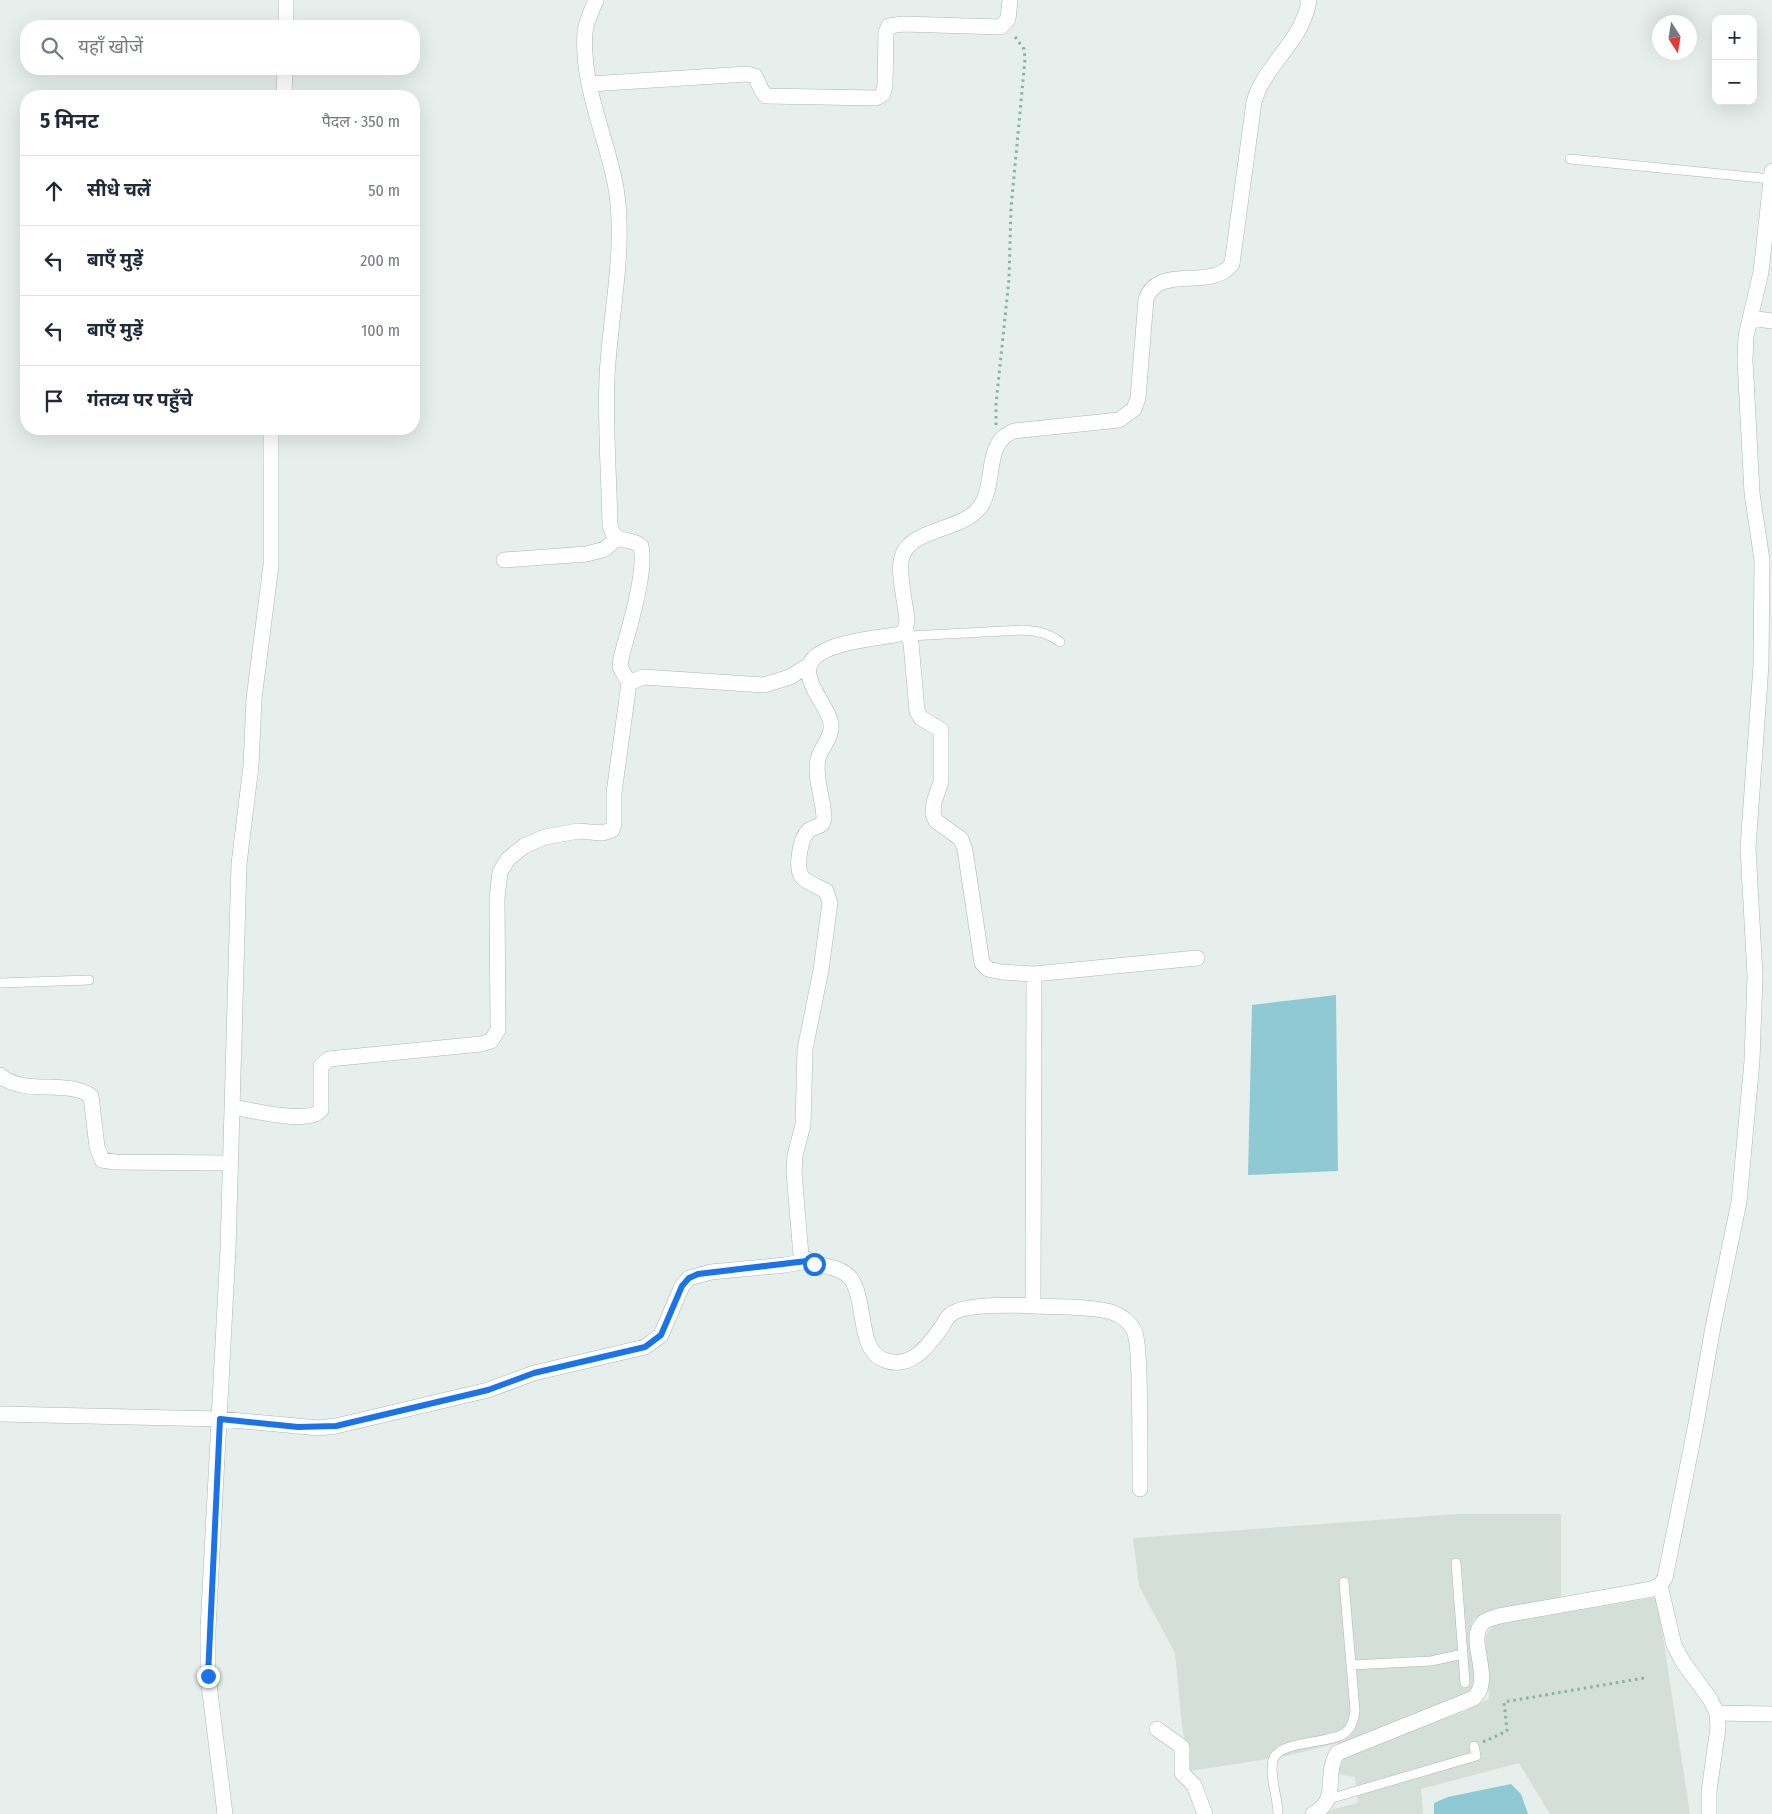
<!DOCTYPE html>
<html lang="hi">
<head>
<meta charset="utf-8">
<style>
	:root { --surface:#fff; --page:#f6f6f7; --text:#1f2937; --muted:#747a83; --line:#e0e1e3 }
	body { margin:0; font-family:"Fira Sans Condensed","Noto Sans Devanagari",sans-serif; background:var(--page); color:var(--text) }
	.controls { position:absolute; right:15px; top:15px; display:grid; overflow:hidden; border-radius:10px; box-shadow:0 5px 20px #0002 }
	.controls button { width:45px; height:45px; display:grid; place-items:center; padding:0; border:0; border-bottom:1px solid var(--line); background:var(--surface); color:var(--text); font:25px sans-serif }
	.compass { position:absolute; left:1652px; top:15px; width:45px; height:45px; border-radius:50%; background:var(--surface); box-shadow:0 5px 20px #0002; rotate:168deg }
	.stop { position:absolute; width:15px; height:15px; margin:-11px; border:4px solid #1a73e8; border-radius:50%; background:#fff }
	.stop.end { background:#1a73e8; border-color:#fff; box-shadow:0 1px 5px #0008 }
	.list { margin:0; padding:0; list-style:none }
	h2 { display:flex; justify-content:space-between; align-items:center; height:65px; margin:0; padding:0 20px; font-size:21px }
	h2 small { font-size:16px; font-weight:400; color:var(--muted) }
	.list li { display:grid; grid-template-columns:32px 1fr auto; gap:15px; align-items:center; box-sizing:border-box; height:70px; padding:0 20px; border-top:1px solid var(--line) }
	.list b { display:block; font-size:19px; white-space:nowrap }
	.list em { font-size:16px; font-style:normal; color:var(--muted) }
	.icon { flex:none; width:28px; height:28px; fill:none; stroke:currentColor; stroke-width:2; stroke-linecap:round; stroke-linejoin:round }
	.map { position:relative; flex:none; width:1772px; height:1814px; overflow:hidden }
	.search { position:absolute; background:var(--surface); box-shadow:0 5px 20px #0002; left:20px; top:20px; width:400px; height:55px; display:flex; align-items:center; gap:12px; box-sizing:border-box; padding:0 18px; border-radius:20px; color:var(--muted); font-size:19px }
	.panel { position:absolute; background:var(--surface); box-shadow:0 5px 20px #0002; left:20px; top:90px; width:400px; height:345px; border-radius:20px }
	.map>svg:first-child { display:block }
	.built { fill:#d4dfda }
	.water { fill:#8ec9d4 }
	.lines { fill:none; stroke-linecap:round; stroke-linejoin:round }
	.service-casing { stroke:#a8b8b2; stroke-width:10 }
	.minor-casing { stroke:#a8b8b2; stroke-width:16 }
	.path { stroke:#86b3a5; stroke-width:3; stroke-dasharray:2.5 4; stroke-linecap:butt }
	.service { stroke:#fff; stroke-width:9 }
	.minor { stroke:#fff; stroke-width:15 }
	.route { stroke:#1a73e8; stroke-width:6 }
</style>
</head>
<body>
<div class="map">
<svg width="1772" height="1814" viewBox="0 0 1772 1814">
	<rect width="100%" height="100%" fill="#e6efeb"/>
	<path class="built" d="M1457 1514H1561V1600L1475 1618 1471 1624 1477 1683 1469 1693 1355 1739 1286 1756 1190 1771 1182 1726 1175 1653 1139 1586 1133 1538Z
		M1657 1597 1690 1814H1550L1519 1763 1421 1789 1423 1814H1326L1334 1809 1358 1803 1355 1777 1335 1774 1337 1765 1348 1755 1465 1711 1489 1699 1485 1637 1493 1625Z"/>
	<path class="water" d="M1336 995 1338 1171 1248 1175 1252 1005Z
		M1511 1784 1521 1794 1528 1814H1434V1803L1448 1797Z"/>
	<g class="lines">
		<defs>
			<path id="service" d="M1570 159 1771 179
				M909 636 1022 630C1038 631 1048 633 1060 642
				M0 983 89 980
				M1456 1563 1465 1683
				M1351 1665 1431 1661 1463 1654
				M1329 1799 1476 1756 1474 1746
				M1278 1814C1278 1797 1269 1777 1273 1760 1279 1739 1331 1745 1346 1732 1352 1727 1354 1719 1355 1711L1344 1582"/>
			<path id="minor" d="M596 0C592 10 586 22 585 32 581 86 607 137 616 188 626 251 610 314 607 377 605 426 609 476 610 525 615 546 628 536 641 546 647 572 628 631 621 658L620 667 629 683
				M286 26V0
				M590 84 747 74 755 76 762 91 766 96 876 98 883 94 885 85 886 32 889 26 903 24 1001 27 1008 19 1010 0
				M284 96 285 69
				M1751 318 1772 321
				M504 560 587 554 605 549 617 538
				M905 630 911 643 917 711 921 718 941 730V782L934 802 933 814 936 821 961 839 965 850 982 963 988 969 1001 972 1034 974 1197 958
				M0 1075C21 1096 68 1079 91 1096L97 1147 102 1160 115 1162 229 1163
				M232 1107C251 1110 309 1125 321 1110V1066L329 1059 481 1044 491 1041 498 1030 497 898 500 872 508 859 524 846 545 837 578 831 602 833 612 830 614 824V793L629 683 643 677 764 685 790 677 809 665
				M1033 1305 1034 974
				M0 1414 220 1419 319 1428 336 1426 488 1390 534 1373 645 1347 661 1335 682 1286 689 1278 711 1272 785 1265 807 1261
				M1140 1489C1140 1451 1140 1413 1139 1375 1138 1361 1139 1343 1134 1330 1130 1323 1122 1316 1114 1313 1096 1306 1056 1307 1035 1306 1016 1305 963 1303 950 1315 946 1318 944 1324 941 1328 928 1346 911 1370 884 1360 857 1350 867 1302 851 1279 839 1263 815 1269 801 1255L794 1173 795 1155 803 1125 805 1049 821 970 830 903 826 891C819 887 807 883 802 877 795 869 800 839 808 831 811 828 818 827 822 824L824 819C824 800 814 778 818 759 822 745 835 735 830 720 825 704 812 692 809 675 802 642 877 639 900 634L905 630 907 621C906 604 897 572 902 557 910 528 963 531 980 507 997 483 983 442 1014 431L1119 420 1134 409 1138 398 1146 299C1159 263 1211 292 1232 264L1254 102C1265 63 1303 42 1309 0
				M1660 1585 1674 1645 1683 1662 1710 1699 1717 1713 1718 1728 1709 1791V1814
				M1717 1713 1772 1714
				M1157 1729 1182 1747V1773L1194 1785 1205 1814
				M225 1814 208 1676V1629L228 1249 239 864 251 766 254 699 271 565V429
				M1313 1814C1341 1798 1323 1777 1337 1753L1474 1698C1495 1677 1464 1638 1484 1622 1487 1619 1494 1618 1499 1616L1652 1589 1660 1585 1665 1578 1695 1429 1713 1327 1739 1202 1752 1061 1755 976 1748 848 1761 665 1762 560 1752 493 1745 360 1746 336 1761 272 1772 171"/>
		</defs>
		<use href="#service" class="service-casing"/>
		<use href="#minor" class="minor-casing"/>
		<path class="path" d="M996 425V404L1009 279 1011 208 1025 59 1024 49 1013 34
			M1483 1742 1507 1731 1504 1702 1644 1678"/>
		<use href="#service" class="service"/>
		<use href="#minor" class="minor"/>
	</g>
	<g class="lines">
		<path class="route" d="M208 1676 220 1419 298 1427 336 1426 488 1390 534 1373 645 1347 661 1335 682 1286 689 1278 698 1274 807 1261 814 1264"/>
	</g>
</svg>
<div class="controls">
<button>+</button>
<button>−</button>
</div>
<svg class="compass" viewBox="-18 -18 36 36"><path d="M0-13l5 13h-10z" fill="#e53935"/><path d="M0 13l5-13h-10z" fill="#747a83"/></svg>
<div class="stop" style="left:814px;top:1264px"></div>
<div class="stop end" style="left:208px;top:1676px"></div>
<div class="search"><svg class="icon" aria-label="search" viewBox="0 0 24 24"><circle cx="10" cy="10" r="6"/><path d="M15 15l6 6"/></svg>यहाँ खोजें</div>
<section class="panel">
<h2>5 मिनट<small>पैदल · 350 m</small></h2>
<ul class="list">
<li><svg class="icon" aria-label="ahead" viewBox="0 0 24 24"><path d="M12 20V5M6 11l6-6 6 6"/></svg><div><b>सीधे चलें</b></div><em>50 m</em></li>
<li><svg class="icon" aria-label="left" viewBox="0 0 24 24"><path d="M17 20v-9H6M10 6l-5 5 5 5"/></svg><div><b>बाएँ मुड़ें</b></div><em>200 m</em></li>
<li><svg class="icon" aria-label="left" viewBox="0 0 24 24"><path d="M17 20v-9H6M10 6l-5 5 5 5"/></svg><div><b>बाएँ मुड़ें</b></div><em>100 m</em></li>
<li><svg class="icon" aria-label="arrive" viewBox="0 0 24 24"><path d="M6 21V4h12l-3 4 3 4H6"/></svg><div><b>गंतव्य पर पहुँचे</b></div></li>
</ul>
</section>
</div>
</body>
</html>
